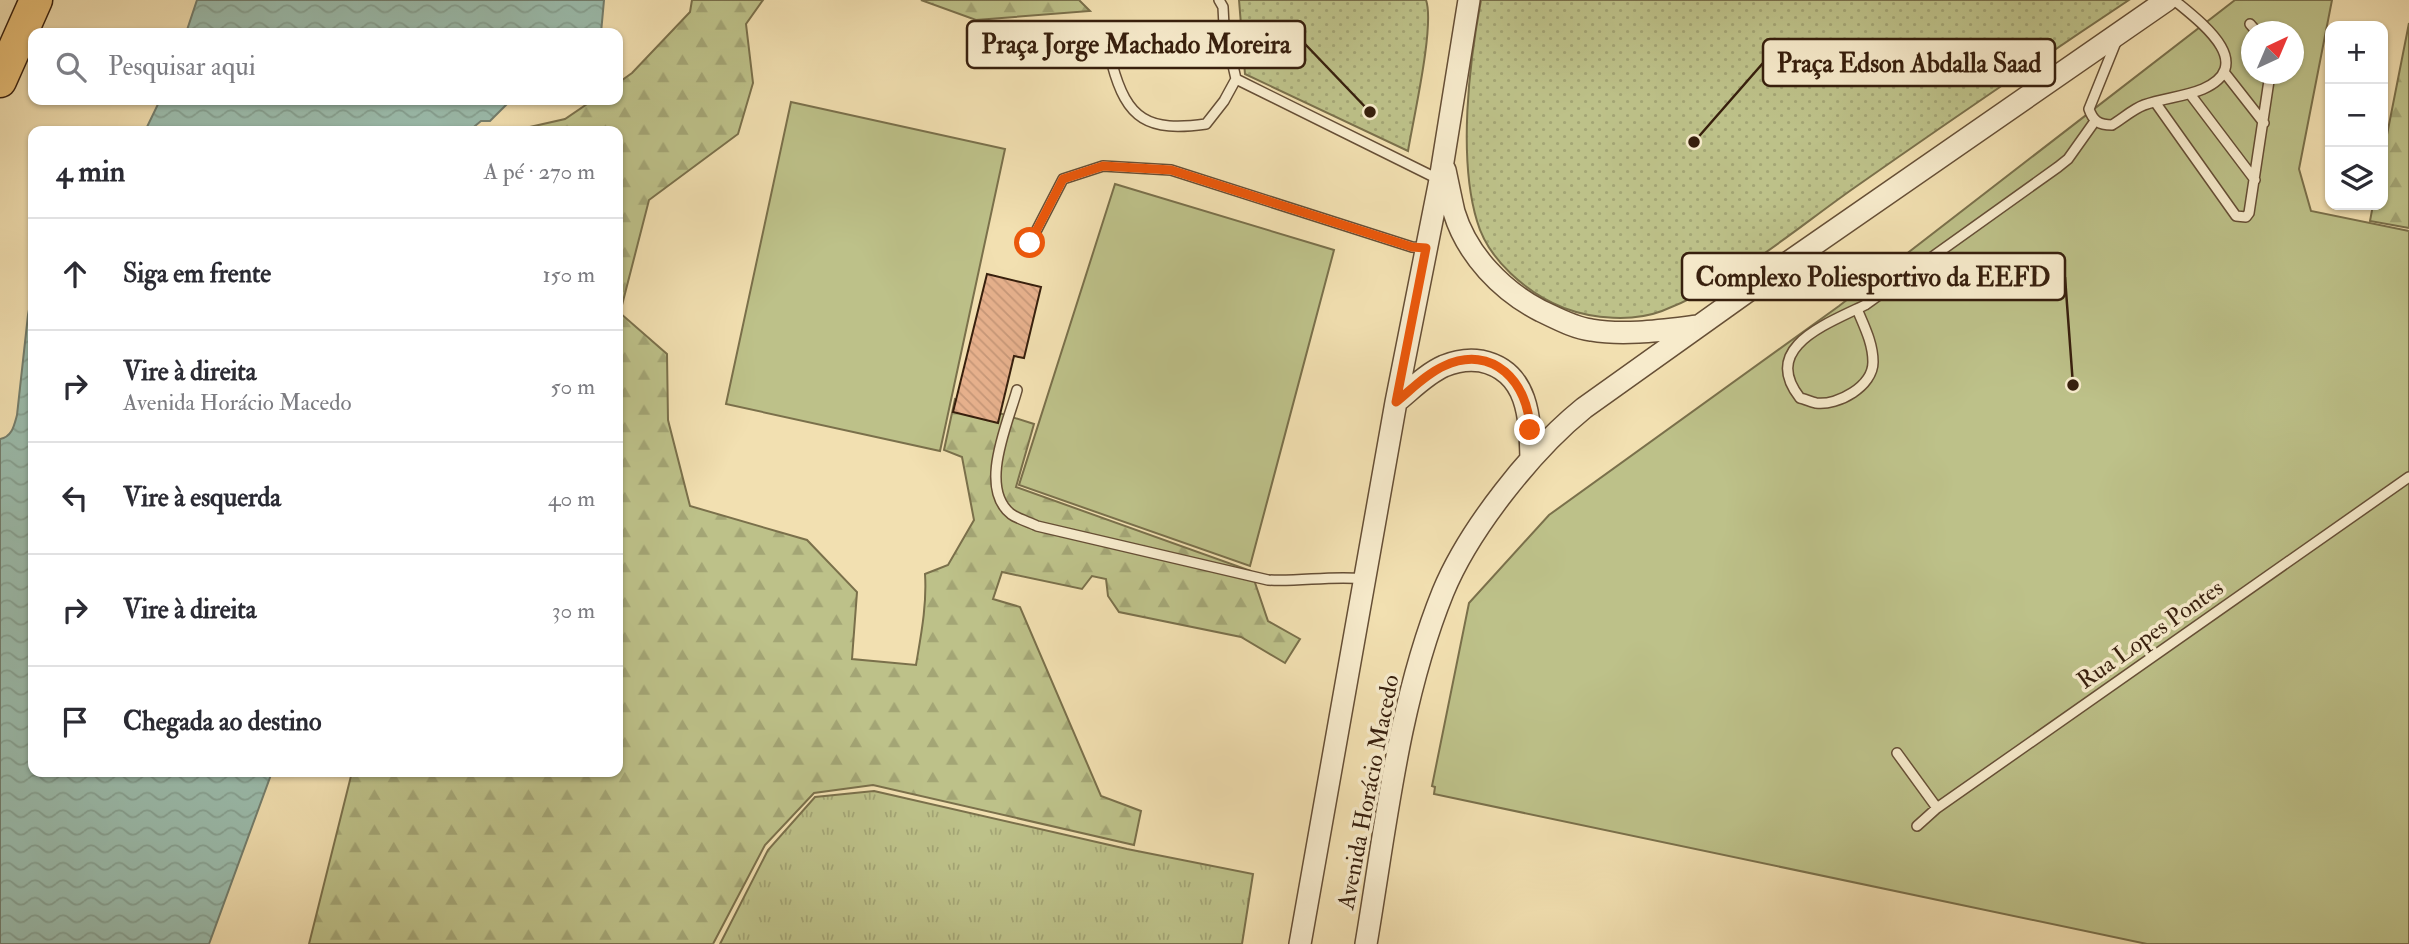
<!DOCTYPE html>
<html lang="pt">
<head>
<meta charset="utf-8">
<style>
	:root { --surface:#fff; --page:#f7f7f7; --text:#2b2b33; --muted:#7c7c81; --line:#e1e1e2 }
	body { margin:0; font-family:"IM FELL Double Pica",serif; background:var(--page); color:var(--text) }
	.controls { position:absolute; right:21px; top:21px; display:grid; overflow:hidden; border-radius:14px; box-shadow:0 2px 5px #0004 }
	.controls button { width:63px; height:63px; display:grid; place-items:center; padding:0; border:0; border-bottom:2px solid var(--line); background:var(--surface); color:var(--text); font:35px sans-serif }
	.compass { position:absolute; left:2241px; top:21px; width:63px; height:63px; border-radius:50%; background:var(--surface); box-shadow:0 2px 5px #0004; rotate:44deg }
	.stop { position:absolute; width:21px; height:21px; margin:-16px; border:5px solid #ea580c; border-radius:50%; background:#fff }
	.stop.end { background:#ea580c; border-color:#fff; box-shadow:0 2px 7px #0008 }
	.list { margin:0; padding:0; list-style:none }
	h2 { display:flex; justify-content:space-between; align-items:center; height:91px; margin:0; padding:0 28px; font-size:30px }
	h2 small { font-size:23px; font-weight:400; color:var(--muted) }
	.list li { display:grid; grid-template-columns:46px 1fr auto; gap:21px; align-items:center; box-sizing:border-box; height:112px; padding:0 28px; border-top:2px solid var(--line) }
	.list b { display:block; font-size:26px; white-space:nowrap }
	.list p { margin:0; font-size:23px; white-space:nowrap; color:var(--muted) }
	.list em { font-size:23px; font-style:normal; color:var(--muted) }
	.icon { flex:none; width:38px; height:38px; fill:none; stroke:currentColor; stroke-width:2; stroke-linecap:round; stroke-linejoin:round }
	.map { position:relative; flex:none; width:2409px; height:944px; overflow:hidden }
	.search { position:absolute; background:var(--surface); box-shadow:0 2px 5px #0004; left:28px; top:28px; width:595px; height:77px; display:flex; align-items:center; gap:18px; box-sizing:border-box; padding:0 24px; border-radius:14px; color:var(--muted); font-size:26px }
	.panel { position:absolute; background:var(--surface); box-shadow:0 2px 5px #0004; left:28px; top:126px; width:595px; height:651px; border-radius:14px }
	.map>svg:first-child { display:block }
	.grass { fill:url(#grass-tufts); stroke:#7a704b; stroke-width:2 }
	.forest { fill:url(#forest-firs); stroke:#7a704b; stroke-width:2 }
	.park { fill:url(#park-dots); stroke:#7a704b; stroke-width:2 }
	.pitch { fill:#bdc189; stroke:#7a704b; stroke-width:2; fill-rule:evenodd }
	.water { fill:url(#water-waves); stroke:#737e6e; stroke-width:2 }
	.building { fill:url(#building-back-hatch); stroke:#371f0d; stroke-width:2 }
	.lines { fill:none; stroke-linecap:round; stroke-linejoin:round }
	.service-casing { stroke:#664f36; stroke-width:12 }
	.tertiary-casing { stroke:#664f36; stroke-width:24 }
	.motorway-casing { stroke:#371f0d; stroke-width:35 }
	.service { stroke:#f7ebcc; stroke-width:9 }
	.tertiary { stroke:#f7ebcc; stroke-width:21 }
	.motorway { stroke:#e9c078; stroke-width:32 }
	.route { stroke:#ea580c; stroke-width:9 }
	.labels { text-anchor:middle; stroke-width:7; stroke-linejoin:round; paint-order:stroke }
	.street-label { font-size:24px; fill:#371f0d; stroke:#f7ebcc }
	.leader { fill:none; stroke:#371f0d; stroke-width:2.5 }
	.callout-dot { fill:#371f0d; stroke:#f7ebcc; stroke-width:2.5 }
	.callout { fill:#f7ebcc; stroke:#371f0d; stroke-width:2.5 }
	.callout-label { font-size:26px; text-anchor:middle; font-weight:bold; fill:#371f0d }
</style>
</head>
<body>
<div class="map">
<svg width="2409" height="944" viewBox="0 0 2409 944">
	<defs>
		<pattern id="grass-tufts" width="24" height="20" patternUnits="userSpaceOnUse" patternTransform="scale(1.75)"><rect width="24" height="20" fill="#bdc189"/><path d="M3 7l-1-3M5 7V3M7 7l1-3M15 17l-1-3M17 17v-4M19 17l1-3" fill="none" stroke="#a3a575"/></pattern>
		<pattern id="forest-firs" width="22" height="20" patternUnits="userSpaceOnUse" patternTransform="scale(1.75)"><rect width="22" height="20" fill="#bdc189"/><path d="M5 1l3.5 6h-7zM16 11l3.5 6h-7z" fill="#a3a575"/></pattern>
		<pattern id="park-dots" width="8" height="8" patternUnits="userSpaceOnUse" patternTransform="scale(1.75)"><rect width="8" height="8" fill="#bdc189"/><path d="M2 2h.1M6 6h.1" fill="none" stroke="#a3a575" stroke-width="1.8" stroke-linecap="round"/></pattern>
		<pattern id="water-waves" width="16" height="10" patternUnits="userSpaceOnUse" patternTransform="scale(1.75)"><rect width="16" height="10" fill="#9bbdae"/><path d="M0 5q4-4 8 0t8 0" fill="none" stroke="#86a294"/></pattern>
		<pattern id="building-back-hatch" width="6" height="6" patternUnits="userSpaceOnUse" patternTransform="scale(1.75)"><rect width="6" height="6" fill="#e6b08c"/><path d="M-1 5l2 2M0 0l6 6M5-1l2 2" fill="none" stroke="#c69778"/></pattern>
	</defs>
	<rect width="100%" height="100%" fill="#f2e0b1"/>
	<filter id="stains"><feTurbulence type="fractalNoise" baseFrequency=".00286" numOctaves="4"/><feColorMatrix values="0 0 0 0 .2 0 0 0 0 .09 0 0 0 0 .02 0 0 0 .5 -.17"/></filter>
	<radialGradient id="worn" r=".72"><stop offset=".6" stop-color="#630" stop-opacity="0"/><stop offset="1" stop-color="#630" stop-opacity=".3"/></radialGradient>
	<path class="grass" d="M874 791 1127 849 1253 874 1242 944H720L768 850 815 797Z"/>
	<path class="forest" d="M692 0H763L746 24 753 83 738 134 649 200 620 313 667 354 668 420 690 506 807 540 857 592 852 659 916 665C921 635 927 605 925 574L948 565 974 520 962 457 944 450 955 399 1034 424 1016 487 1251 571 1268 621 1300 639 1285 663 1241 637 1119 612 1108 596 1106 579 1092 576 1082 589 1002 572 993 599 1020 607 1101 796 1141 811 1134 845 873 785 814 793 765 845 713 944H309L352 772H618V131H512L565 119 593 100H618V83L632 73 690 12Z
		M921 0H1079L1090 11 976 20Z
		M2409 23V228L2370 221 2373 205H2383V155Z"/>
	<path class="park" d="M1239 0H1426C1435 25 1413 120 1408 151L1245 74Z
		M1481 0H2129C2036 62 1945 124 1854 188 1793 231 1732 284 1662 311 1633 322 1593 319 1564 308 1527 293 1488 260 1477 221 1458 158 1469 64 1481 0Z"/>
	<path class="pitch" d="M2235 0H2332L2299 169 2311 211 2409 231V944H2147L1434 794 1435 787 1432 786 1469 603 1549 515 1839 306ZM2252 32H2294V74H2252Z
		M791 102 1005 149 940 451 726 404Z
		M1115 184 1334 250 1250 566 1019 485Z"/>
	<path class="water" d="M197 0H604L601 33H186Z
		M160 100H511L490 121H481L469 131H145Z
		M33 288V772H272L209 944H0V439C12 437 14 426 17 415L28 315Z"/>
	<path class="building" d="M987 274 1041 287 1024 358 1014 356 998 423 953 412Z"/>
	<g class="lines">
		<defs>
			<path id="service" d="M1219 0 1223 7 1224 26 1236 79 1438 179
				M2250 24 2257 32
				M2116 42 2089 109C2093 121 2099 125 2112 125 2122 119 2133 109 2144 105 2163 98 2184 97 2203 89 2259 64 2198 20 2174 0
				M1112 64C1127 120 1148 132 1206 124L1224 101 1236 79
				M2224 72 2264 123
				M2190 94 2255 180
				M2155 102 2236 216 2246 217 2249 213 2270 74
				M1030 243 1063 179 1103 166 1171 170 1412 247 1426 248
				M1857 309C1864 326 1873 343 1873 362 1873 386 1838 406 1816 403 1811 402 1805 399 1800 398 1760 347 1827 324 1865 305L2058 167 2068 159 2095 121
				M1017 390C1008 423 978 488 1011 514 1018 519 1029 522 1037 526L1268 580C1300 582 1333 575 1365 579
				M1897 753 1937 808
				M1917 826 1937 808 2409 477"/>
			<path id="tertiary" d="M1445 170C1448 184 1451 199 1454 212 1467 255 1502 291 1541 311 1556 318 1574 328 1591 330 1625 336 1664 330 1698 326
				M1396 402C1411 390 1426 374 1444 366 1456 361 1469 359 1481 361 1529 371 1530 419 1531 459
				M1300 944 1396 402 1440 180 1469 0
				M1366 944C1386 826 1398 703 1443 592 1469 529 1532 450 1584 408L1783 266 2167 0"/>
			<path id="motorway" d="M0 81 36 0"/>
		</defs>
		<use href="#service" class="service-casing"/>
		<use href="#tertiary" class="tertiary-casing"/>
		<use href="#motorway" class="motorway-casing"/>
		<use href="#service" class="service"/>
		<use href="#tertiary" class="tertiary"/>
		<use href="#motorway" class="motorway"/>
	</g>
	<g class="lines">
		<path class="route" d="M1030 243 1063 179 1103 166 1171 170 1412 247 1426 248 1396 402C1411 390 1426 374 1444 366 1493 343 1529 383 1530 430"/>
	</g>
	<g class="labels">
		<g class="street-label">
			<text transform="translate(2150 634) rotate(-35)" y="8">Rua Lopes Pontes</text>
			<text transform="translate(1368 792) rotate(-79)" y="8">Avenida Horácio Macedo</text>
		</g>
	</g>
	<path class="leader" d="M1370 112L1305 44M1694 142L1763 63M2073 385L2065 277"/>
	<g class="callout-dot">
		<circle cx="1370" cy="112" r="7"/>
		<circle cx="1694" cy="142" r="7"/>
		<circle cx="2073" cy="385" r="7"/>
	</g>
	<g class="callout">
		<rect x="967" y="21" width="338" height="47" rx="7"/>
		<rect x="1763" y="39" width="292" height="47" rx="7"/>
		<rect x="1682" y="253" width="383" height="47" rx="7"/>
	</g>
	<g class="callout-label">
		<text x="1136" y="53">Praça Jorge Machado Moreira</text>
		<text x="1909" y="72">Praça Edson Abdalla Saad</text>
		<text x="1873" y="286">Complexo Poliesportivo da EEFD</text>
	</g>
	<rect width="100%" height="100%" filter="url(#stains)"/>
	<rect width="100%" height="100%" fill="url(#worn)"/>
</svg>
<div class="controls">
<button>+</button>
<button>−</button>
<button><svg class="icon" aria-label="layers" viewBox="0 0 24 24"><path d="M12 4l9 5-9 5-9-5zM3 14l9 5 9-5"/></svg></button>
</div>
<svg class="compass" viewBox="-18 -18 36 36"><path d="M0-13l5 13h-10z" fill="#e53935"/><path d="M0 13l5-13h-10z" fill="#7c7c81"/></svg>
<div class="stop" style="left:1030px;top:243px"></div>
<div class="stop end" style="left:1530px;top:430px"></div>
<div class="search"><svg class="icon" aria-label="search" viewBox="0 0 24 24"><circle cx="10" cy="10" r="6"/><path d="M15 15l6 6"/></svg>Pesquisar aqui</div>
<section class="panel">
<h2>4 min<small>A pé · 270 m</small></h2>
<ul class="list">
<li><svg class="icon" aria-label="ahead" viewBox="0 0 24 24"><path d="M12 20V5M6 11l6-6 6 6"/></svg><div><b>Siga em frente</b></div><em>150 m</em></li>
<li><svg class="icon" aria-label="right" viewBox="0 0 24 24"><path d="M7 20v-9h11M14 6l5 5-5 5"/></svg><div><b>Vire à direita</b><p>Avenida Horácio Macedo</p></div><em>50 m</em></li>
<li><svg class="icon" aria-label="left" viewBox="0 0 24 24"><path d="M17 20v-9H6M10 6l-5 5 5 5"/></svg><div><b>Vire à esquerda</b></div><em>40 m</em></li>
<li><svg class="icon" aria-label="right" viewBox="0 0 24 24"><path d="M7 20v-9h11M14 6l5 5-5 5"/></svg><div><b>Vire à direita</b></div><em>30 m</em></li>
<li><svg class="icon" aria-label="arrive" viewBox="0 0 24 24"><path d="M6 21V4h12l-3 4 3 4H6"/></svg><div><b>Chegada ao destino</b></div></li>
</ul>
</section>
</div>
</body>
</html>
